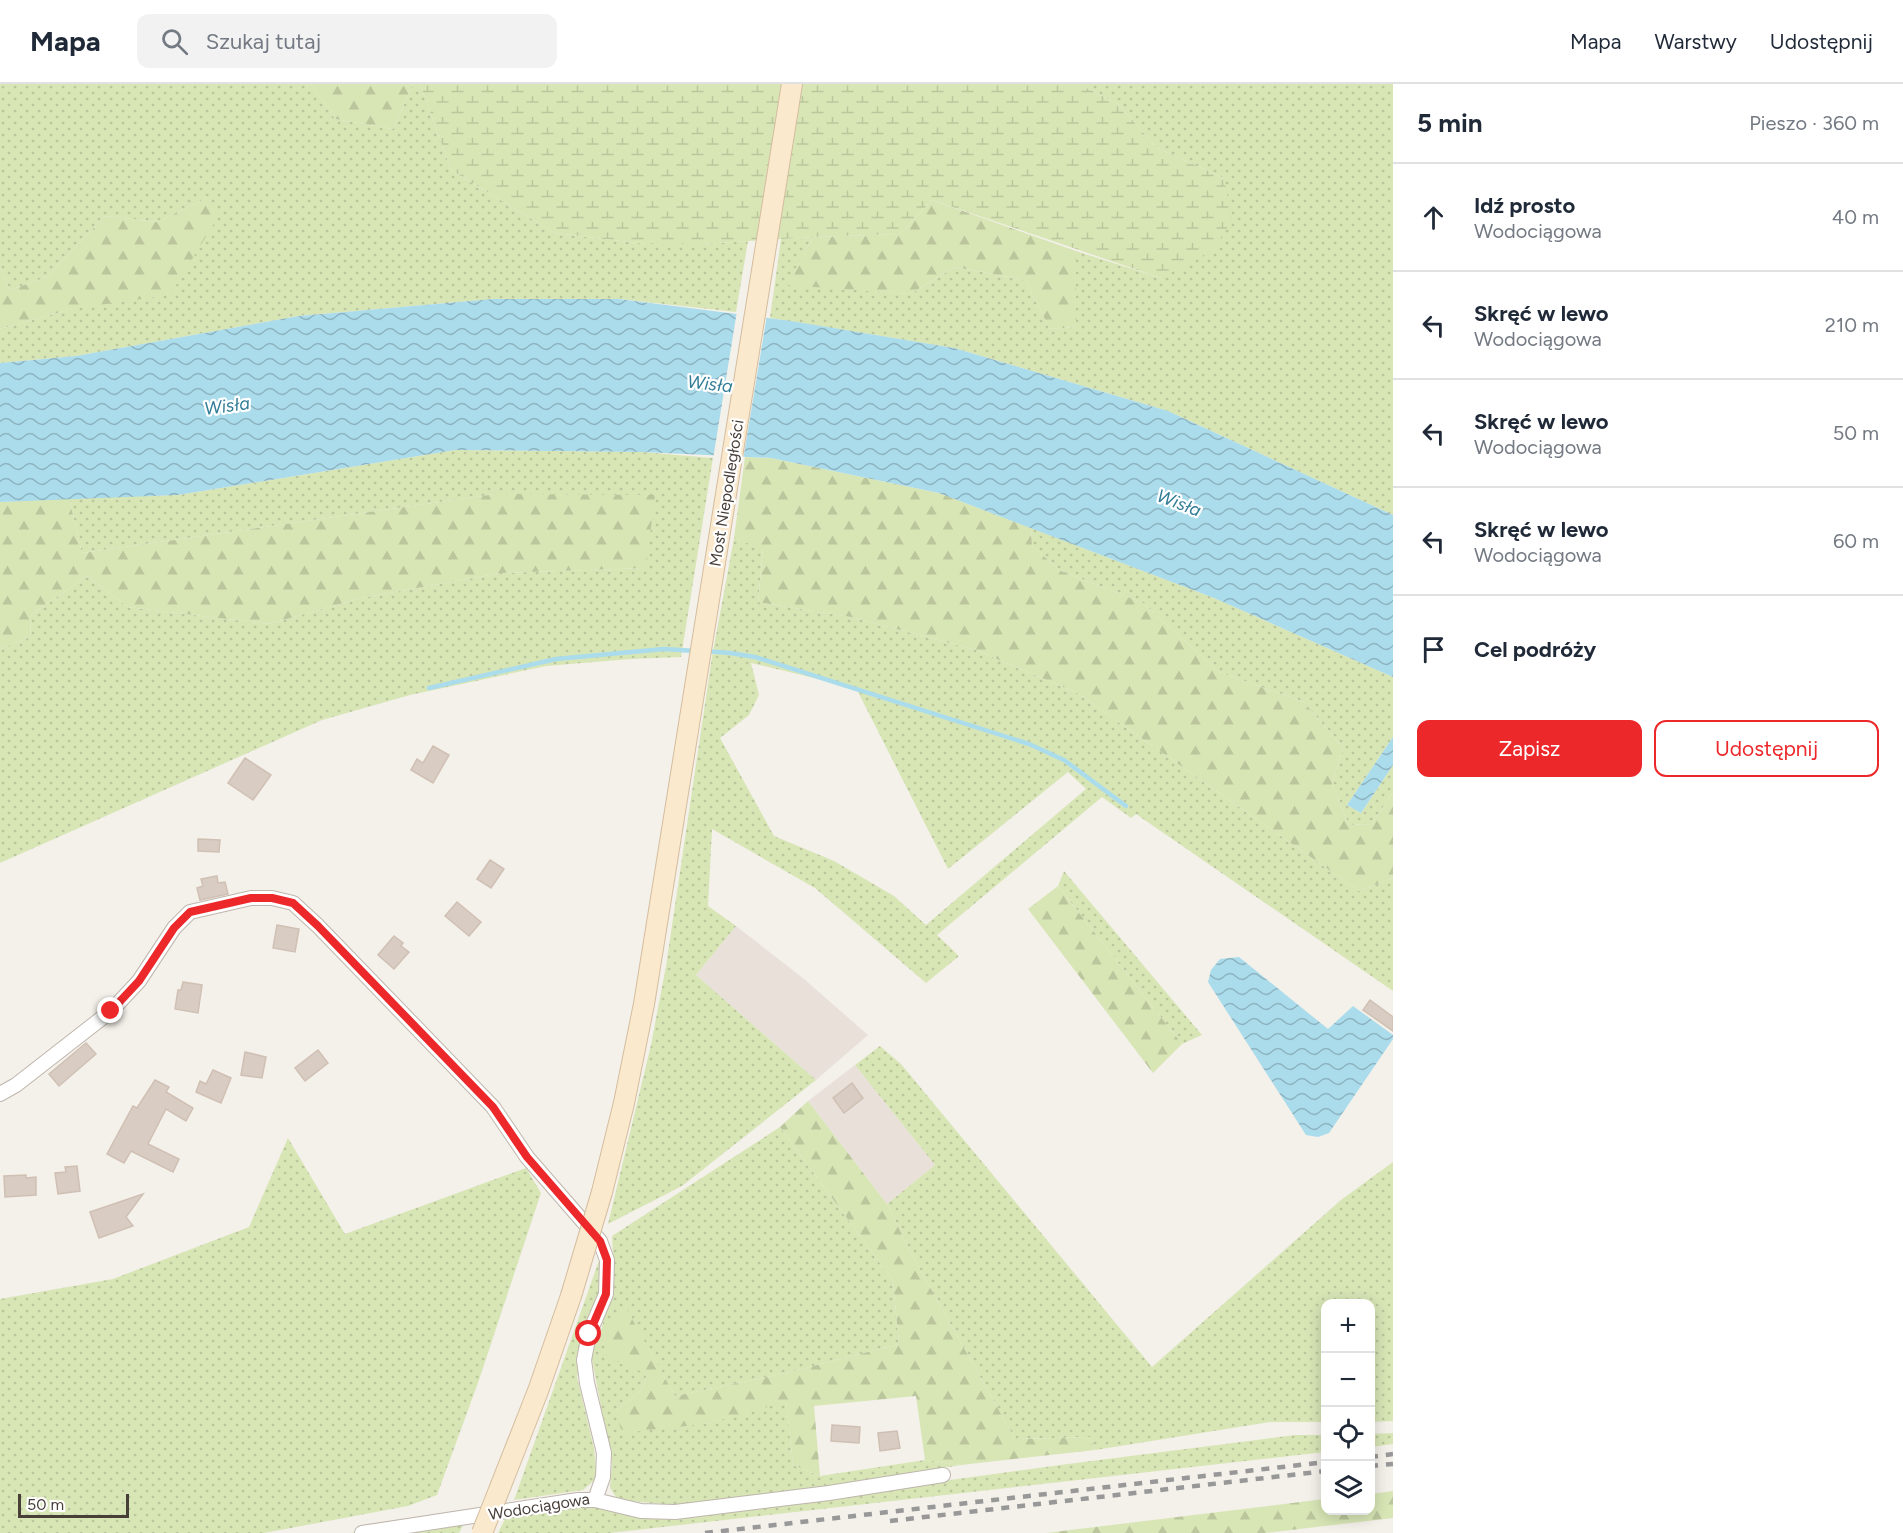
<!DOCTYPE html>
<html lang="pl">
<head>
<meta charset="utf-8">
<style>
	:root { --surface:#fff; --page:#f2f2f3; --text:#1f2937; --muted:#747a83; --line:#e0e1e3; --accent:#ed282b }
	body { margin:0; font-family:Figtree,sans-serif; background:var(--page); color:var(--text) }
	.controls { position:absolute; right:18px; bottom:18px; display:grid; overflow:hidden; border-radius:12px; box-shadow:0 3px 15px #0003 }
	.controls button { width:54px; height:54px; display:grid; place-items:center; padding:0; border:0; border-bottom:2px solid var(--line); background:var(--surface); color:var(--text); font:30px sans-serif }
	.scale { position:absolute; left:18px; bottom:15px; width:111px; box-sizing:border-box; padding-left:6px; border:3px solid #483f39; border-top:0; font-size:16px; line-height:21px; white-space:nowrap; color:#483f39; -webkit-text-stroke:4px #fff; paint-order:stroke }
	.stop { position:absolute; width:18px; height:18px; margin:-14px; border:4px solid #ed282b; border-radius:50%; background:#fff }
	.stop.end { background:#ed282b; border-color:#fff; box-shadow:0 2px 6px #0008 }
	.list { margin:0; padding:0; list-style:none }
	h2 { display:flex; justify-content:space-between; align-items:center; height:78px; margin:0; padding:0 24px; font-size:26px }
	h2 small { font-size:20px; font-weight:400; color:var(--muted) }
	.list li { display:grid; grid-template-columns:39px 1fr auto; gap:18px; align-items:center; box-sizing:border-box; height:108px; padding:0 24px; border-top:2px solid var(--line) }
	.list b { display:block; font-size:22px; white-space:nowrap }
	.list p { margin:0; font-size:20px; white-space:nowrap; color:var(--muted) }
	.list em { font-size:20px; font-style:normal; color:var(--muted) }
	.actions { display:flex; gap:12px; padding:18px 24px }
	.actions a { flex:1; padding:14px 0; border:2px solid var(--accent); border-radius:12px; text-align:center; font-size:21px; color:var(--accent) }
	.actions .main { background:var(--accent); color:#fff }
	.icon { flex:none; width:33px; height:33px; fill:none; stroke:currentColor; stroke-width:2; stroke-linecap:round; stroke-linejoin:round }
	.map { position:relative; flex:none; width:1393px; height:1449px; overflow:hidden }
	header { display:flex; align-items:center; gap:36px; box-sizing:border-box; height:84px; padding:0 30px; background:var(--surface); border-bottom:2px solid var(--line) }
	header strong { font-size:28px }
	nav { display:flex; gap:33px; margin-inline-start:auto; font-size:21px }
	.search { width:420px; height:54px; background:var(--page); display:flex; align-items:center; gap:15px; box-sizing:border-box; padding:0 21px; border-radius:12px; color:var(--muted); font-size:22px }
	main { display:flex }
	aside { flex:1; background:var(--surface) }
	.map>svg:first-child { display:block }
	.residential { fill:#e8e0d9 }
	.grass { fill:url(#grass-dots); fill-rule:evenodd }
	.forest { fill:url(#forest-firs) }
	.wetland { fill:url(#wetland-marsh) }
	.water { fill:url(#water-waves) }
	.pier { fill:#f4f0ea }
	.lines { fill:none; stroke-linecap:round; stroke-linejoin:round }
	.stream { stroke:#abdcec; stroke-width:4.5 }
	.building { fill:#d8ccc3; stroke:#d0c0b4; stroke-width:1.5 }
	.street-casing { stroke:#bfb6ad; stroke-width:16 }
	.secondary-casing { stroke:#d4bd9f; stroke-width:22 }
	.street { stroke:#fff; stroke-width:14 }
	.secondary { stroke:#fbe9cd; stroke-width:20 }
	.rail { stroke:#989898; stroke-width:4.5; stroke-dasharray:8 8; stroke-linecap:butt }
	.secondary-bridge-casing { stroke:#d4bd9f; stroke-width:22; stroke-linecap:butt }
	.secondary-bridge { stroke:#fbe9cd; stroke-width:20 }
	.route { stroke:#ed282b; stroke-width:8 }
	.labels { text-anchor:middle; stroke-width:4.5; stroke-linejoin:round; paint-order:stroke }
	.street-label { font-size:16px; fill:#483f39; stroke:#fff }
	.water-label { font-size:18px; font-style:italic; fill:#317c96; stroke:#fff }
</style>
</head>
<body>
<header>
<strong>Mapa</strong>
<div class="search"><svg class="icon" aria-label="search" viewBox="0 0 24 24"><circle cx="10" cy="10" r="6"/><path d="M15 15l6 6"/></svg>Szukaj tutaj</div>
<nav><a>Mapa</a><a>Warstwy</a><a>Udostępnij</a></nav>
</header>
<main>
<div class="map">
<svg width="1393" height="1449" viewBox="0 0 1393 1449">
	<defs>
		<pattern id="grass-dots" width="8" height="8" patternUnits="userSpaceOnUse" patternTransform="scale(1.5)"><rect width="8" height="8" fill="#d8e6b6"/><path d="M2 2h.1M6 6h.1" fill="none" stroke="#bbc69d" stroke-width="1.8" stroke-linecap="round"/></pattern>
		<pattern id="forest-firs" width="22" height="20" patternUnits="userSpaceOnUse" patternTransform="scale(1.5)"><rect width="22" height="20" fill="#d8e6b6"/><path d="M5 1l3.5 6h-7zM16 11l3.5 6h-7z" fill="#bbc69d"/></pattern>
		<pattern id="wetland-marsh" width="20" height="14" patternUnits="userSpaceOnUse" patternTransform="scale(1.5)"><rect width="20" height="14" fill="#d8e6b6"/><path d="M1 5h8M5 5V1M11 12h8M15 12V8" fill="none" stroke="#bbc69d"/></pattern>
		<pattern id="water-waves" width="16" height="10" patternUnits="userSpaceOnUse" patternTransform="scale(1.5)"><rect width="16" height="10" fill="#abdcec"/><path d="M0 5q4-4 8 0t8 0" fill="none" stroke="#8db4c0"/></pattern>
	</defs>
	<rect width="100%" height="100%" fill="#f4f0ea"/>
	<path class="residential" d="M736 842 804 895 868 951 816 996 696 891Z
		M855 981 935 1081 887 1120 808 1017Z"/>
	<path class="grass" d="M0 0H311L335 35 393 45 413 0H420L451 86 555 149 646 160H703L748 157 736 228 619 215H493L299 232 76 272 0 279V245L72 225 207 114 157 138 105 132 47 193 10 206 0 184Z
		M1079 0H1393V431L1168 327 954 264 770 234 781 155 813 153 788 200 910 210 955 183 1025 196 1050 245 1076 243V167L1161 194 1224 94 1157 64 1118 20Z
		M455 366 642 368 713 374 681 573 631 575 546 582 410 611 322 636 0 779V565L30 553 31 531 87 492 128 523 269 540 361 514 501 489 646 484 496 410 82 469 69 414 178 411Z
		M1031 444 1214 514 1393 593V653L1347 721 1361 729 1393 681V708L1372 740 1349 741 1332 700 1343 664 1304 618 1219 588 1143 519 1061 487 1032 462Z
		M734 454 763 464 758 518 851 533 976 566 1077 609 1359 807 1393 794V907L1136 730 1131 734 1102 713 937 851 959 872 926 899 815 804 712 745 708 822 736 842 696 891 816 996 682 1102 608 1140 651 961 666 882 712 573ZM751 579 856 604 948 785 1068 688 1086 705 926 841 894 812 834 777 774 752 720 654 749 631 759 611Z
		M1064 787 1202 951 1182 960 1058 802Z
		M880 962 901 980 1152 1283 1341 1116 1393 1078V1337L1371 1338 1370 1220H1326L1325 1338H1270L1095 1366 1090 1353 1015 1355 913 1173 887 1120 935 1081 855 981Z
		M780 1043 893 1197 899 1260 782 1290 675 1312 626 1225 647 1290 641 1307 616 1327 705 1340 786 1317 793 1381 820 1392 925 1376 961 1381 722 1419 686 1422 618 1416 610 1404 612 1380 591 1270 601 1247 614 1193 612 1152Z
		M288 1054 345 1150 526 1084 541 1109 479 1296 437 1411 408 1422 264 1449H0V1215L113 1195 249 1143Z
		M601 1171V1204L585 1248 577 1293 594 1364 597 1394 583 1406 514 1416Z
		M1393 1349V1360L1371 1363V1350Z
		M1295 1351H1325V1368L610 1449H498L506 1433 591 1422 673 1434 1068 1380Z
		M467 1434 459 1449H350Z"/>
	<path class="forest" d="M311 0H413L393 45 335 35Z
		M207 114 218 133 170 211 72 225 0 245V184L10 206 47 193 105 132 157 138Z
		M932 116 1076 167V243L1050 245 1025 196 955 183 910 210 787 201 813 153 900 150Z
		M745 373 771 374 939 409 1031 444 1032 462 1061 487 1143 519 1219 588 1304 618 1343 664 1332 700 1349 741 1372 740 1393 708V794L1359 807 1077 609 976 566 851 533 758 518 763 465 734 454Z
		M496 410 655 411 646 484 501 489 361 514 269 540 128 523 87 492 31 531 30 553 0 565V418L69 414 82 469Z
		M1058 802 1182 960 1153 989 1028 825Z
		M808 1017 887 1120 913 1173 1015 1355 1090 1353 1095 1366 961 1381 925 1376 916 1312 814 1322 820 1392 793 1381 786 1318 705 1340 622 1349 616 1327 641 1307 647 1290 607 1273 601 1247 626 1224 675 1312 782 1290 899 1260 893 1197 780 1043Z
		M1393 1407V1434L1265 1449H1046L1325 1415 1326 1426H1370L1371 1410Z"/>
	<path class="wetland" d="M420 0H1079L1118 20 1157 64 1224 94 1232 136 1213 166 1161 194 932 116 900 150 813 153 703 160H646L555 149 451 86Z"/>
	<path class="water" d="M493 215H619L791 237 954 264 1168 327 1393 431V593L1214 514 939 409 771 374 642 368 455 366 178 411 0 418V279L76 272 299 232Z
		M1393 653V681L1361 729 1347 721Z
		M1239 873 1328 945 1353 922 1393 951V955L1329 1049 1318 1053 1306 1051 1208 898 1211 886 1220 875Z"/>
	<path class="pier" d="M737 227 767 231 743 376 713 375Z"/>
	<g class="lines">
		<path class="stream" d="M705 567 730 569 755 573 1029 660 1064 676 1126 722
			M429 604 556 575 664 565 696 567"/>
	</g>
	<path class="building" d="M433 662 449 671 433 699 411 686 417 675 423 679Z
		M245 674 271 691 253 716 228 699Z
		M198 755 220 756 219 768 198 767Z
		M490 776 504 785 491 804 477 795Z
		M217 792 218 799 225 798 228 810 200 816 197 804 203 802 201 795Z
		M457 818 481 838 469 852 445 832Z
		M277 841 299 845 295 868 273 864Z
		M394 852 403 859 401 862 409 868 394 885 378 871Z
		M183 898 202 901 198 929 175 925 178 906H181Z
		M1370 916 1393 933V947L1363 926Z
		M86 959 96 970 59 1002 49 990Z
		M318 966 328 979 305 997 295 984Z
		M245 968 266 973 262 994 241 991Z
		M213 986 231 994 221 1019 196 1008 200 997 206 1000Z
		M155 996 169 1003 166 1008 193 1024 186 1037 166 1025 148 1060 179 1075 173 1088 131 1067 124 1079 107 1070 133 1022 137 1024Z
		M852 999 863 1014 844 1029 833 1014Z
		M77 1082 80 1107 58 1110 55 1089 66 1088 65 1083Z
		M26 1091V1094L36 1093V1111L5 1113 4 1092Z
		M143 1110 126 1133 133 1142 99 1154 90 1128Z
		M832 1341 860 1343 859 1359 831 1357Z
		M897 1347 900 1364 880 1367 878 1349Z"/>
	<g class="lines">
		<defs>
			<path id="street" d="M0 1010 16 1001 111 927 139 897 174 844 190 828 251 814H272L293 819 318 842 493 1023 527 1073 600 1157 607 1176 606 1210 589 1250 584 1276 587 1299 604 1369 603 1393 595 1416
				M362 1449 578 1416H595L641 1427 675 1428 829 1409 943 1391"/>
			<path id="secondary" d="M602 1108 624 1019 644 920 792 0
				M501 1401 538 1307 571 1212"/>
		</defs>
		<use href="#street" class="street-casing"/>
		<use href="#secondary" class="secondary-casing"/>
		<use href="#street" class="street"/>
		<use href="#secondary" class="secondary"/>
		<path class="rail" d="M1370 1373 1393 1370
			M1370 1382 1393 1380
			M890 1437 1326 1387
			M705 1449 1326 1378"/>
		<defs>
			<path id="secondary-bridge" d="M571 1212 602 1108
				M482 1449 501 1401"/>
		</defs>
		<use href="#secondary-bridge" class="secondary-bridge-casing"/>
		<use href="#secondary-bridge" class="secondary-bridge"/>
	</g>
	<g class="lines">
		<path class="route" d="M111 927 139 897 174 844 190 828 251 814H272L293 819 318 842 493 1023 527 1073 600 1157 607 1176 606 1210 589 1250"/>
	</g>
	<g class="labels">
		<g class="street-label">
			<text transform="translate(726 409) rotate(-81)" y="6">Most Niepodległości</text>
			<text transform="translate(539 1422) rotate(-9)" y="6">Wodociągowa</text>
		</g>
		<g class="water-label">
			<text transform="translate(710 300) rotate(6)" y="6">Wisła</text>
			<text transform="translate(227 322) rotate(-8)" y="6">Wisła</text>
			<text transform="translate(1179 419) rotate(21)" y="6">Wisła</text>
		</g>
	</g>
</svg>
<div class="controls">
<button>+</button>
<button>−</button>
<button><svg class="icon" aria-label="locate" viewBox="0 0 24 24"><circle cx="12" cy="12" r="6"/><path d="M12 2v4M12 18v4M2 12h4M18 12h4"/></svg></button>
<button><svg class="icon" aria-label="layers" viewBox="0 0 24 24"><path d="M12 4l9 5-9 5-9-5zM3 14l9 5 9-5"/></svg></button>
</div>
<div class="scale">50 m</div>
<div class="stop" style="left:589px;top:1250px"></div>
<div class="stop end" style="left:111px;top:927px"></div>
</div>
<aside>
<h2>5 min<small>Pieszo · 360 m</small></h2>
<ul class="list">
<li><svg class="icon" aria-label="ahead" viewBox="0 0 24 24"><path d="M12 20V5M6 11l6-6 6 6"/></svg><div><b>Idź prosto</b><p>Wodociągowa</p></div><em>40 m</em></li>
<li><svg class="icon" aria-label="left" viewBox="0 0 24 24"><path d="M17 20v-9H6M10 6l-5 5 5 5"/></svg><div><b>Skręć w lewo</b><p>Wodociągowa</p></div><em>210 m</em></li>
<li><svg class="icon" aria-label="left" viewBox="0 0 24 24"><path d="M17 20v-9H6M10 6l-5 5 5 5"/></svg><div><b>Skręć w lewo</b><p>Wodociągowa</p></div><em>50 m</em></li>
<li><svg class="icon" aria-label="left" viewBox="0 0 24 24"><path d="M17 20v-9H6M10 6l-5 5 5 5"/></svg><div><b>Skręć w lewo</b><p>Wodociągowa</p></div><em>60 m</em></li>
<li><svg class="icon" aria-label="arrive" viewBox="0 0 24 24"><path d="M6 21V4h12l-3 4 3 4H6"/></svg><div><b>Cel podróży</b></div></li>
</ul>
<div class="actions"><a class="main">Zapisz</a><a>Udostępnij</a></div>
</aside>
</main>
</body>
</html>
